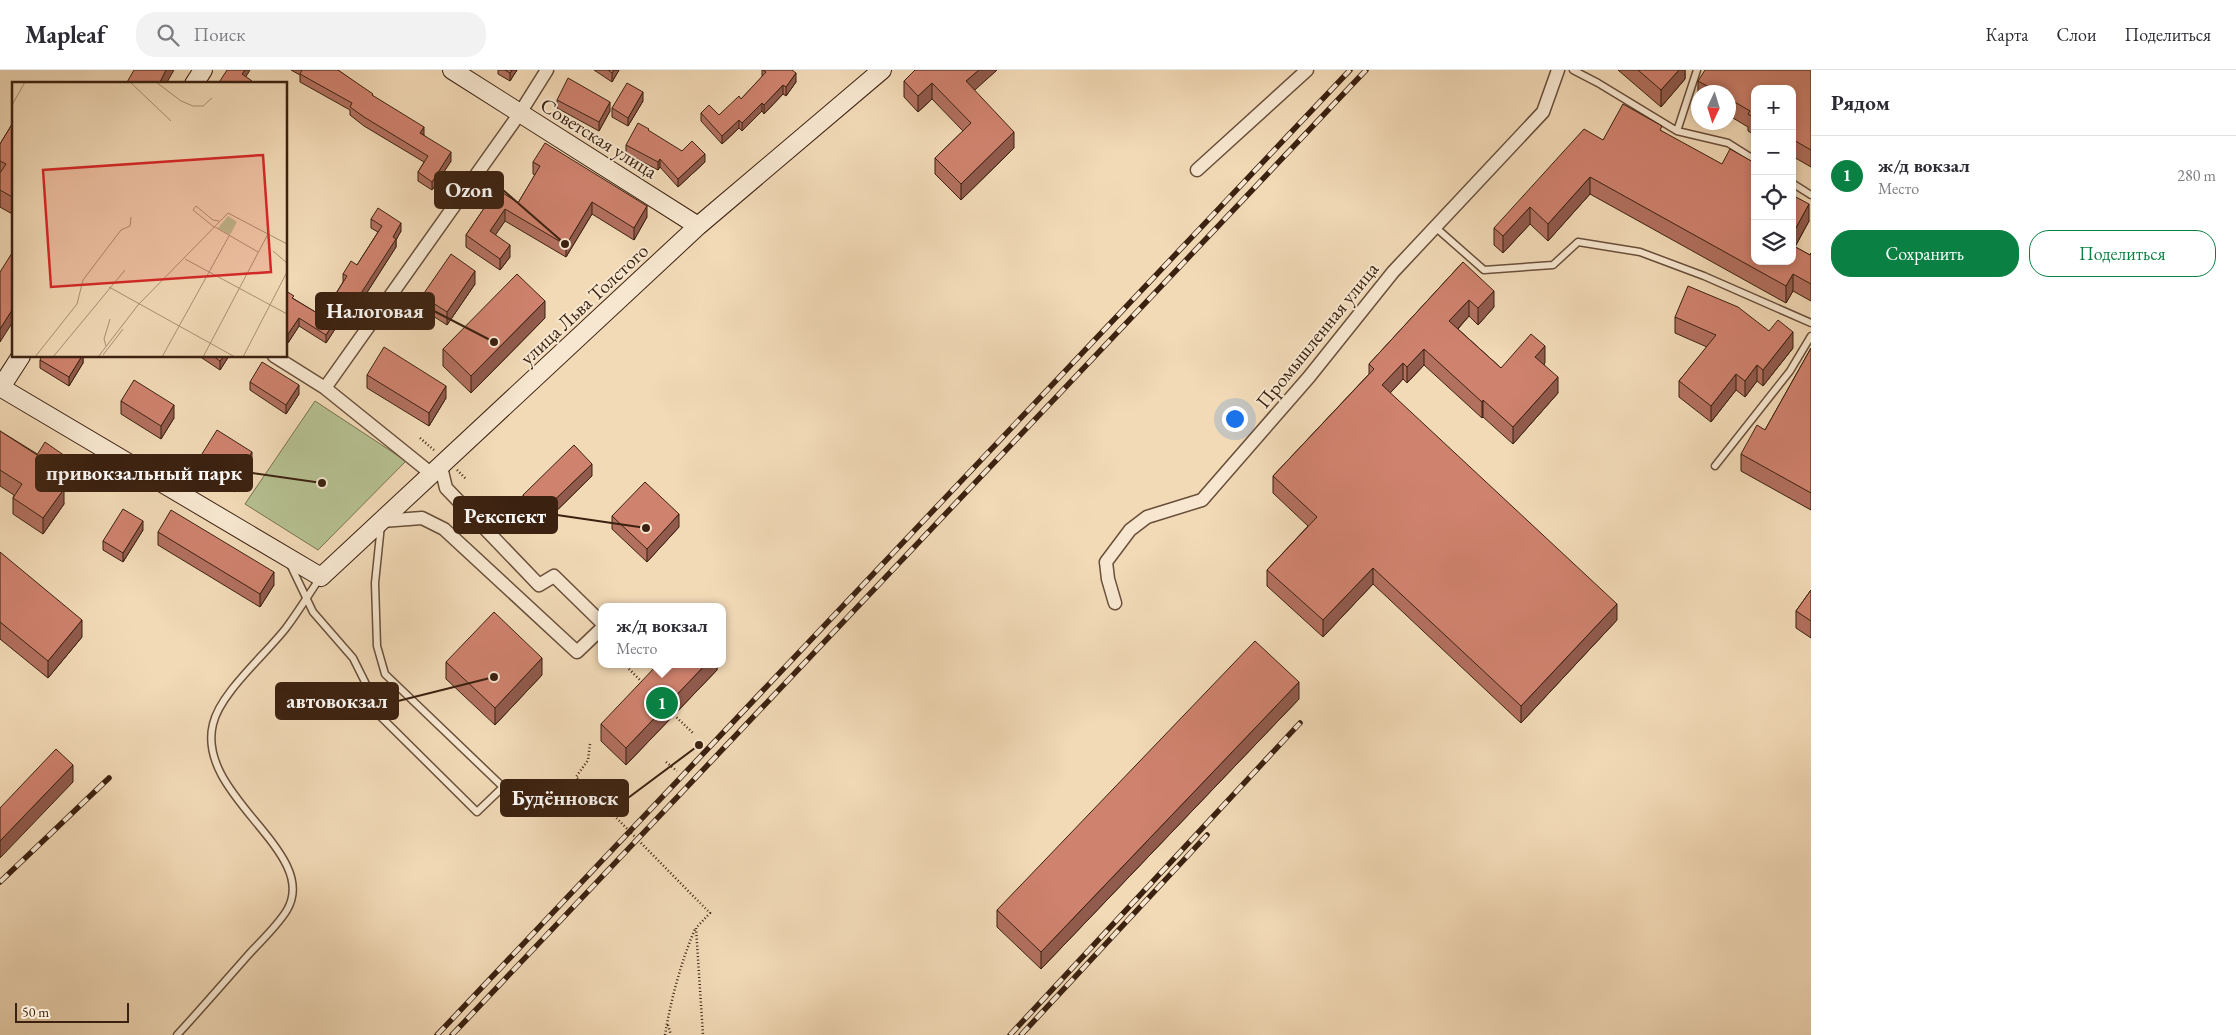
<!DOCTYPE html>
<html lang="ru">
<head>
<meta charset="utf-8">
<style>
	:root { --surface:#fff; --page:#f2f2f3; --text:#2b2b33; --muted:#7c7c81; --line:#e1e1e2; --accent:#0b8043 }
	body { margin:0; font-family:"EB Garamond",serif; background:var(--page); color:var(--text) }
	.controls { position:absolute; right:15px; top:15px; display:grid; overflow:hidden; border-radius:10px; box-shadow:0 2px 8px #0003 }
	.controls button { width:45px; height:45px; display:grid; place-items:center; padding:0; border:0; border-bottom:1px solid var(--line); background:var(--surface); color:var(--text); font:25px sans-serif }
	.compass { position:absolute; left:1691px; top:15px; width:45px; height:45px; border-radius:50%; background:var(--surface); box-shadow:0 2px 8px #0003; rotate:184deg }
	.scale { position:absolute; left:15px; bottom:12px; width:114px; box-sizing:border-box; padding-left:5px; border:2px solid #3b2110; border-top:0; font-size:14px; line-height:18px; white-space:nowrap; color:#3b2110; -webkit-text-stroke:4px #f7e7d0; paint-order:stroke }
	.you { position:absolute; left:1234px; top:348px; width:18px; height:18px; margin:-12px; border:4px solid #fff; border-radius:50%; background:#1a73e8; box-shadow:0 0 0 8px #1a73e833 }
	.badge { display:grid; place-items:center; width:32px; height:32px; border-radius:50%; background:var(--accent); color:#fff; font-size:16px; font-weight:700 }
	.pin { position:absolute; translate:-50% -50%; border:2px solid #fff; box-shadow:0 1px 5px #0006 }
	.popup { position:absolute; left:598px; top:533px; width:128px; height:65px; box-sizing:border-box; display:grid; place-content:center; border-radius:10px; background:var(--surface); filter:drop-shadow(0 1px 4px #0005); font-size:16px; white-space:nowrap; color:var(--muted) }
	.popup b { font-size:19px; color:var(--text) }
	.popup::after { content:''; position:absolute; left:50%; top:100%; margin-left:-10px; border:10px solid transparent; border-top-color:var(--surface) }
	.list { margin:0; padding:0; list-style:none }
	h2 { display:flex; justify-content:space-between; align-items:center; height:65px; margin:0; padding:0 20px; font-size:21px }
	h2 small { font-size:16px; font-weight:400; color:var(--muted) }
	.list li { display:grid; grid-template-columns:32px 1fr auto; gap:15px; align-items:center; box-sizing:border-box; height:80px; padding:0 20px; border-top:1px solid var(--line) }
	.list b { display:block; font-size:19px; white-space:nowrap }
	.list p { margin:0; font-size:16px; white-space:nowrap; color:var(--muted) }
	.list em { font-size:16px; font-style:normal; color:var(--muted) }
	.actions { display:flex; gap:10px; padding:15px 20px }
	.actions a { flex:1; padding:11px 0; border:1px solid var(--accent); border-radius:20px; text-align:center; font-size:18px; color:var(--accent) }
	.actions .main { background:var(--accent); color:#fff }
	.icon { flex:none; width:28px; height:28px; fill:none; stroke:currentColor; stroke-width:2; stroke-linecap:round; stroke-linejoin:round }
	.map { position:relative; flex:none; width:1811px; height:965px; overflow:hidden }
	header { display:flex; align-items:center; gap:30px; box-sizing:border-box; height:70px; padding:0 25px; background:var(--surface); border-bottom:1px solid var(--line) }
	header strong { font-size:24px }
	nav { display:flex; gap:28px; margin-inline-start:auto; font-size:18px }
	.search { width:350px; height:45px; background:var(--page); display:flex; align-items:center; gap:12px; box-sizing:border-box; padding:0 18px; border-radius:20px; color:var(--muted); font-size:19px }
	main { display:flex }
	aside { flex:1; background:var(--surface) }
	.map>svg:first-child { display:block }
	.green { fill:#b6c192; stroke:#787151 }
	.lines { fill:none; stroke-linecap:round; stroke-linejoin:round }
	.lane-casing { stroke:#694f3a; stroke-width:9 }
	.street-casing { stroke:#694f3a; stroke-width:15 }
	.secondary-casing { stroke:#3b2110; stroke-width:20 }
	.path { stroke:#3b2110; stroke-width:2.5; stroke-dasharray:1 2.5; stroke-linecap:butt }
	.lane { stroke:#f7e7d0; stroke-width:6 }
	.street { stroke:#f7e7d0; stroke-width:12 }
	.secondary { stroke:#f7e7d0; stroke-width:18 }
	.rail-casing { stroke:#3b2110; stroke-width:5.5 }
	.rail { stroke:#f7e7d0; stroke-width:4; stroke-dasharray:11; stroke-linecap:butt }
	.wall { fill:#b2705f; stroke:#3b2110 }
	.shaded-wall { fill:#915b4d; stroke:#3b2110 }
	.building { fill:#cf826e; stroke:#3b2110 }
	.labels { text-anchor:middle; stroke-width:4; stroke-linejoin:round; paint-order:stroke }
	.street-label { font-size:20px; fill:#3b2110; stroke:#f7e7d0 }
	.inset-road { fill:none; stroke:#a99074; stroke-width:1 }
	.view { fill:#d62828; fill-opacity:0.15; stroke:#d62828; stroke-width:2.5 }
	.inset-edge { fill:none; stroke:#3b2110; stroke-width:2.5 }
	.leader { fill:none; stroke:#3b2110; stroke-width:2 }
	.callout-dot { fill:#3b2110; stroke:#f7e7d0; stroke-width:2 }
	.callout { fill:#3b2110; stroke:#3b2110; stroke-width:2 }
	.callout-label { font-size:21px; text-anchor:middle; font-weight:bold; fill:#fff }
</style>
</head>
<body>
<header>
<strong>Mapleaf</strong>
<div class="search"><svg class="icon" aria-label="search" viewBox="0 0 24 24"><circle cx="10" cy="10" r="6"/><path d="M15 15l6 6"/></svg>Поиск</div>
<nav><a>Карта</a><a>Слои</a><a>Поделиться</a></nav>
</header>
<main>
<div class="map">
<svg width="1811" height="965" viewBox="0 0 1811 965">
	<rect width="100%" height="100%" fill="#f2dab7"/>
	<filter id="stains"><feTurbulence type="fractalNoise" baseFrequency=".004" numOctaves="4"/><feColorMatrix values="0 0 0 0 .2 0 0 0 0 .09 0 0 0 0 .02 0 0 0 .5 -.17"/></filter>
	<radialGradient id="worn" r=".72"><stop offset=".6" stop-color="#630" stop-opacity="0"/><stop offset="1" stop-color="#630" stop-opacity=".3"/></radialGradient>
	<path class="green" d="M315 331 406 391 318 480 245 434Z"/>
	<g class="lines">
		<defs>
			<path id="lane" d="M1573 0 1598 13 1677 61 1728 73 1755 90
				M1677 61 1697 0
				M1792 113 1811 125
				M1434 156 1484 200 1553 195 1578 172 1640 182 1704 206 1811 253
				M1715 396 1790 301 1811 266
				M290 494 313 542 353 588 368 618 376 642 477 742 503 717 385 604 377 576 375 513 381 455
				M177 965C202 938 226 910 250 883 263 869 278 855 287 840 321 782 195 726 213 654 220 623 266 584 286 558 298 542 309 524 320 508"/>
			<path id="street" d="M1197 100 1307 0
				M274 286 325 318 433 405
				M325 318 520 43 547 0
				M441 397 446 418 539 515 554 506 602 553
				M382 451 422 448 444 459 577 582 602 558
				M1115 533 1108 509 1106 492 1130 460 1147 447 1202 430 1309 307 1393 202 1543 42 1558 0"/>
			<path id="secondary" d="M452 0 698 156
				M194 14 203 0
				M0 317 321 507 698 156 882 0
				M1 317 21 286"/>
		</defs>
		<use href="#lane" class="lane-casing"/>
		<use href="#street" class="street-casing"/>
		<use href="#secondary" class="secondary-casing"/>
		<path class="path" d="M420 368 434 380
			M457 400 466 409
			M624 594 644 614
			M674 645 693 663
			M590 674 588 690 576 707 710 843 696 858 703 965
			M666 692 677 701
			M668 955 671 965
			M665 965C671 929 681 892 695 859"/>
		<use href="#lane" class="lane"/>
		<use href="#street" class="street"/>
		<use href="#secondary" class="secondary"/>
		<defs>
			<path id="rail" d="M0 812 109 708
				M437 965 1350 0
				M452 965 1366 0
				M1010 965 1300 653
				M1021 965 1207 765"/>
		</defs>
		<use href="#rail" class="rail-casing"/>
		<use href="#rail" class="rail"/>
	</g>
	<path class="wall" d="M291 0H338L373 26 424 65 451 91 432 120 418 111V102L424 92 364 56 350 45V40L300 12V5Z
		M498 0H517L510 11 498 4Z
		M594 0H619L612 12Z
		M762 0H792L796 12 786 26 783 24 764 44 762 41 742 61 739 58 722 74 701 51V43L719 45 741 29 762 7Z
		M915 0H997L974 20 1014 78 961 130 935 104V88L963 61 932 29 918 42 904 27V11Z
		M1618 0H1685V9L1661 37Z
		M1811 0V97L1792 86V19H1755V65L1748 61V57L1728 45V22H1698V28V11Z
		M557 30 610 41 599 61 557 38Z
		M643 31 628 56 612 47V38Z
		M14 51V145L0 137V74Z
		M1662 61 1755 191 1792 125 1809 151 1795 177 1810 185 1811 183V231L1793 221 1786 233 1590 124 1548 171 1530 154 1503 183 1494 175V158L1603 70Z
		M626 75 682 81 705 92 678 117 660 97 658 100 626 83Z
		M533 92 647 147 634 170 592 144 566 187 505 151 495 165 510 187 500 200 466 177V165L497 119 518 133 535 105 533 104Z
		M371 149 401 161 396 170V177L345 257 339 253 326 273 299 256 288 273 286 271V221L294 229 322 246 343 212V204L357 195 378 162 371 158Z
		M1463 192 1494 237 1478 255 1469 246 1458 259 1501 298 1545 293 1544 294 1558 323 1513 374 1483 347 1482 348 1424 295 1407 313 1403 309 1390 323 1617 550 1521 653 1373 514 1323 567 1267 516V500L1308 456 1273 423V406L1369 304V294Z
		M475 214 447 255 422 239V226Z
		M1675 247 1769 261 1793 278 1763 316 1757 311 1745 327 1736 320 1711 352 1679 327V311L1707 277 1675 263Z
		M545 248 471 323 443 296V279Z
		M1811 278V440L1741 401V384L1765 360Z
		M83 286V293L69 316 40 298V290Z
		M199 286H229L220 300Z
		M367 305 446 328 429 356 367 318Z
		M250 312 299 324 286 344 250 320Z
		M121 331 174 348 161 369 121 344Z
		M0 361 65 401 57 414 64 434 43 464 13 444V428L14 425 0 416Z
		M200 387 252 395 235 422 200 400Z
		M592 406 541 456 523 437V425Z
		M612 446 679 457 647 492 612 459Z
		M143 460 123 492 103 480V471Z
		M158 462 274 515 260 537 158 475Z
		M0 482 82 567 48 608 0 569Z
		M1811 520V568L1796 558V541Z
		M446 592 542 605 495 655 446 609Z
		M717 594V600L626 695 601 671V654Z
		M1299 629 1041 899 997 857V840Z"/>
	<path class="shaded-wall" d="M166 0H174L166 14H159Z
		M245 0H250L242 13V4Z
		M512 0H517L510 11V3Z
		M614 0H619L612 12V3Z
		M979 0H997L966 28V11Z
		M1679 0H1685V9L1661 37V20Z
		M796 3V12L786 26V17Z
		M932 13V29L918 42V26Z
		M783 15V24L764 44V35Z
		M643 22V31L628 56V48Z
		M610 32V41L599 61V52Z
		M762 33V41L742 61V53Z
		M739 50V58L722 74V66Z
		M424 57V65L420 63Z
		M1014 62V78L961 130V114Z
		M451 82V91L432 120V112Z
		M705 84V92L678 117V109Z
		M660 89V97L658 100V92Z
		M1590 107V124L1548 171V154Z
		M592 132V144L566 187V175Z
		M1809 134V151L1792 182V165Z
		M647 136V147L634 170V158Z
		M1530 137V154L1503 183V166Z
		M505 139V151L490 173V161Z
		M401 153V161L396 170V177L345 257V248Z
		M510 175V187L500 200V189Z
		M475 201V214L447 255V242Z
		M1793 204V221L1786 233V216Z
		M1494 221V237L1478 255V238Z
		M1469 230V246L1449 268V251Z
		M545 231V248L471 323V306Z
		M14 237V250L0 272V259Z
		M339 245V253L326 273V265Z
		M299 248V256L288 273V264Z
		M1793 262V278L1763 316V300Z
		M1545 276V293L1535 303V287Z
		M1424 279V295L1407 313V297Z
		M82 286H83V293L69 316V307Z
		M224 286H229L220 300V291Z
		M1403 293V309L1382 332V315Z
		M1757 295V311L1745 327V311Z
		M1736 304V320L1711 352V336Z
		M1558 307V323L1513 374V357Z
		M299 315V324L286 344V335Z
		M446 316V328L429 356V343Z
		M1483 330V347L1482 348V332Z
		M174 335V348L161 369V356Z
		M252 382V395L235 422V409Z
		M65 386V401L49 425V409Z
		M592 394V406L541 456V443Z
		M64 419V434L43 464V448Z
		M679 444V457L647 492V479Z
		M143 451V460L123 492V483Z
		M1373 498V514L1323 567V550Z
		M274 502V515L260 537V524Z
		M1617 534V550L1521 653V636Z
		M82 550V567L48 608V591Z
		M542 588V605L495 655V638Z
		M706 594H717V600L626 695V678Z
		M1299 612V629L1041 899V882Z
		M73 695V712L0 788V771Z"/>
	<path class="building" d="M134 0H166L159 14H126Z
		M227 0H245L242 4 252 11 251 14H218Z
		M302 0H338L373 24 372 25 424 57 420 63 451 82 432 112 418 102 428 86 364 47 350 37 352 33 300 4Z
		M505 0H512L510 3Z
		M608 0H614L612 3Z
		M763 0H792L796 3 786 17 783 15 764 35 762 33 742 53 739 50 722 66 701 43 709 35 719 45 739 26 741 29 766 2Z
		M915 0H979L966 11 1014 62 961 114 935 88 971 53 932 13 918 26 904 11Z
		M1638 0H1679L1661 20Z
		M1705 0H1811V80L1792 69V19H1755V48L1748 44 1750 41 1728 28V22H1718L1698 11Z
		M568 8 610 32 599 52 557 30Z
		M627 13 643 22 628 48 612 38Z
		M1623 34 1662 56 1660 60 1722 94 1730 79 1755 93V191H1792V175L1810 185 1811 183V214L1793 204 1786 216 1590 107 1548 154 1530 137 1503 166 1494 158 1584 59 1603 70Z
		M14 51V128L0 120V103L6 94 0 91V74Z
		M638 53 649 59 648 60 682 81 692 71 705 84 678 109 660 89 658 92 626 75Z
		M545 73 647 136 634 158 592 132 566 175 505 139 490 161 510 175 500 189 466 165 497 119 518 133 540 96 533 92Z
		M1792 125 1809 134 1792 165Z
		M378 138 401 153 393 167 396 169 345 248 339 245 326 265 299 248 288 264 286 263V221L294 226 292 228 322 246 347 206 343 204 351 191 357 195 382 156 371 149Z
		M14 180V237L0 259V202Z
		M451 184 475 201 447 242 422 226Z
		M1463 192 1494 221 1478 238 1469 230 1449 251 1501 298 1531 264 1545 276 1535 287 1558 307 1513 357 1483 330 1482 332 1424 279 1407 297 1403 293 1382 315 1617 534 1521 636 1373 498 1323 550 1267 500 1317 447 1273 406 1374 299 1369 294Z
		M517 204 545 231 471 306 443 279Z
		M1688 216 1738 237 1769 261 1778 250 1793 262 1763 300 1757 295 1745 311 1736 304 1711 336 1679 311 1716 265 1675 247Z
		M384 277 446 316 429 343 367 305Z
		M1811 278V423L1741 384 1757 355 1765 360Z
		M42 286H82L69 307 40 290Z
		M213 286H224L220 291Z
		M262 292 299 315 286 335 250 312Z
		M134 310 174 335 161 356 121 331Z
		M217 360 252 382 235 409 200 387Z
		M0 361 37 385 45 372 65 386 49 409 64 419 43 448 13 428 22 414 0 400Z
		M574 375 592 394 541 443 523 425Z
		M645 412 679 444 647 479 612 446Z
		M123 439 143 451 123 483 103 471Z
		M171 440 274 502 260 524 158 462Z
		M0 482 82 550 48 591 0 552Z
		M1811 520V551L1796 541Z
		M494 542 542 588 495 638 446 592Z
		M1255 571 1299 612 1041 882 997 840Z
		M658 594H706L626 678 601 654Z
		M56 679 73 695 0 771V738Z"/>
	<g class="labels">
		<g class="street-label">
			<text transform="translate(599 68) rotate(32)" y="7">Советская улица</text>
			<text transform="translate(584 234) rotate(-43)" y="7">улица Льва Толстого</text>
			<text transform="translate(1317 265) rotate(-51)" y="7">Промышленная улица</text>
		</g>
	</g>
	<g transform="translate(12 12)">
		<rect width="275" height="275" fill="#f2dab7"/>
		<path d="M216 134 225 140 218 153 206 146Z" fill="#b6c192"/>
		<path class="inset-road" d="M118 0 159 39M144 0 169 19 181 24H191L200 16M0 23 13 0M202 145 181 128 184 124 201 138 207 139M203 145 246 170M261 169 275 181M173 177 275 232M97 205 223 275M94 264 92 257 98 237M91 273 111 247M23 275 65 222 71 198 109 148 118 144 119 135M41 275 113 188M86 275 126 223 216 131 275 162M150 275 217 154M191 275 256 152M231 275 275 190"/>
		<path class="view" d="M251 73 259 190 39 205 31 88Z"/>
		<rect width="275" height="275" class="inset-edge"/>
	</g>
	<path class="leader" d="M565 174L503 120M494 272L434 241M322 413L252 403M646 458L557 445M494 607L398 631M699 675L628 728"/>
	<g class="callout-dot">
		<circle cx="565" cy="174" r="5"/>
		<circle cx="494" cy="272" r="5"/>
		<circle cx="322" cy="413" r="5"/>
		<circle cx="646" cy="458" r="5"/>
		<circle cx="494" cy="607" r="5"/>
		<circle cx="699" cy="675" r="5"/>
	</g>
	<g class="callout">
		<rect x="435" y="102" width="68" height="36" rx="5"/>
		<rect x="316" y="223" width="118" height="36" rx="5"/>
		<rect x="36" y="385" width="216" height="36" rx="5"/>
		<rect x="454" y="427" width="103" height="36" rx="5"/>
		<rect x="276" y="613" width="122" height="36" rx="5"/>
		<rect x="501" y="710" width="127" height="36" rx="5"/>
	</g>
	<g class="callout-label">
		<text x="469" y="127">Ozon</text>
		<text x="375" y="248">Налоговая</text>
		<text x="144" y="410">привокзальный парк</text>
		<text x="505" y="453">Рекспект</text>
		<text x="337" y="638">автовокзал</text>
		<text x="565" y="735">Будённовск</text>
	</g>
	<rect width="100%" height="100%" filter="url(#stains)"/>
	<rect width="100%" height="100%" fill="url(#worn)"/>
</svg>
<div class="controls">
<button>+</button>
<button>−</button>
<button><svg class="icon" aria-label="locate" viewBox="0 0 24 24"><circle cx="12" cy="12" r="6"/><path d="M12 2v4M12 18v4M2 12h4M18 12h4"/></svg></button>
<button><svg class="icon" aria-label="layers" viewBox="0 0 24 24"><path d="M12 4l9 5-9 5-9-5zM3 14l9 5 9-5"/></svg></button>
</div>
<svg class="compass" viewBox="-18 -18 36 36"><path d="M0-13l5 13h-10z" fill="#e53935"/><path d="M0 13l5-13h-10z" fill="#7c7c81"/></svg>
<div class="scale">50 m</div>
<div class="you"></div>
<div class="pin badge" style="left:662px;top:633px">1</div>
<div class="popup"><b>ж/д вокзал</b>Место</div>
</div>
<aside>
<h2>Рядом<small></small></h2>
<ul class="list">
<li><span class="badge">1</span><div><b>ж/д вокзал</b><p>Место</p></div><em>280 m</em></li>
</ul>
<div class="actions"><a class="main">Сохранить</a><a>Поделиться</a></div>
</aside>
</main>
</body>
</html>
